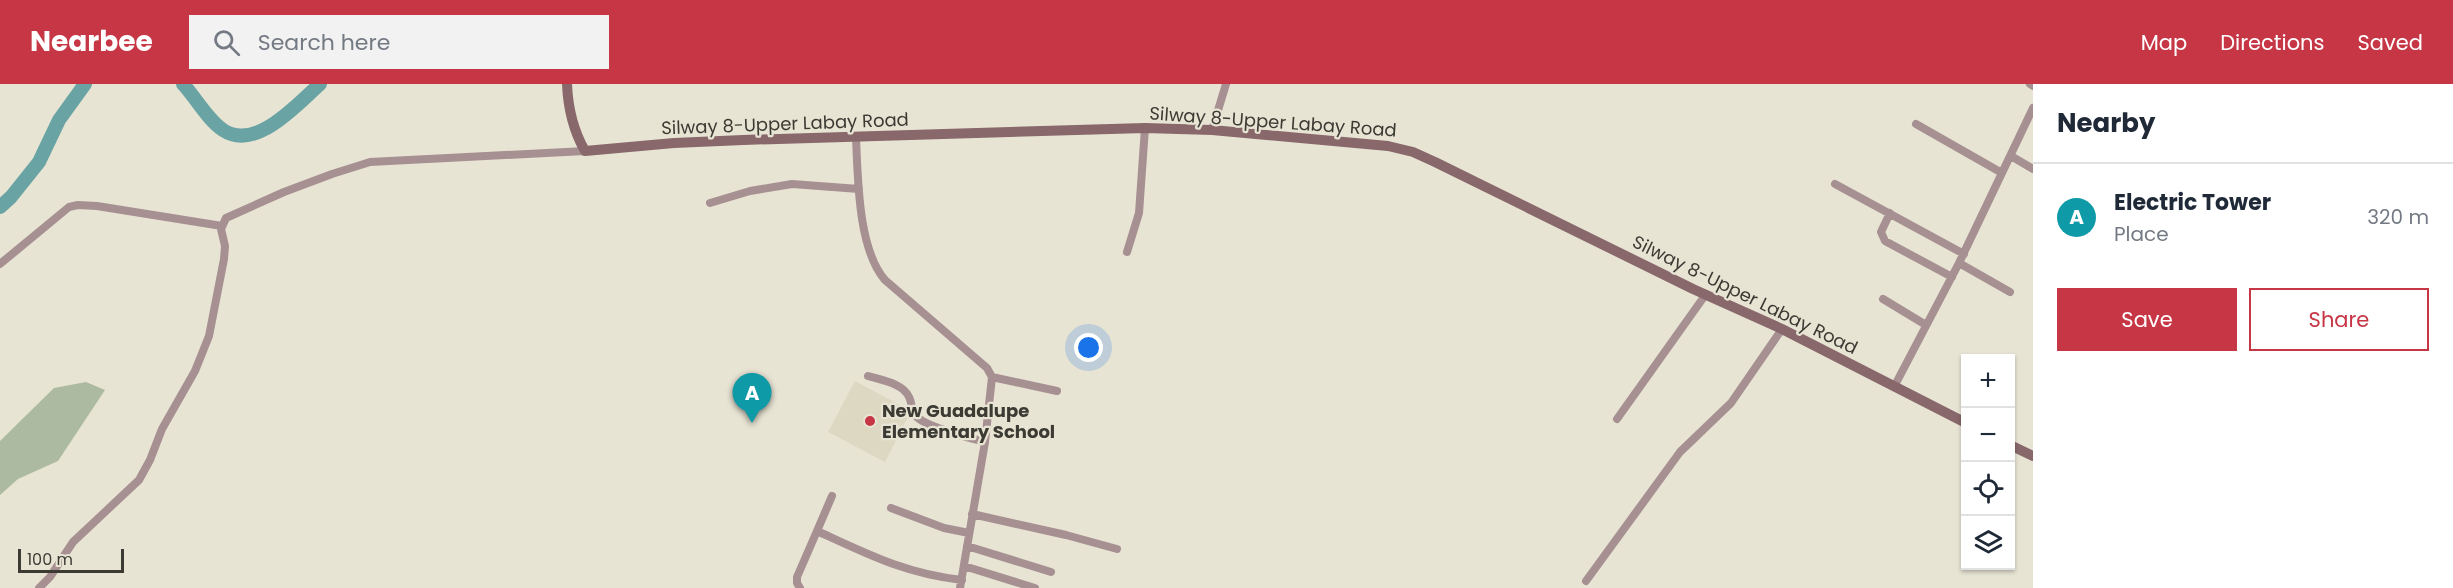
<!DOCTYPE html>
<html lang="en">
<head>
<meta charset="utf-8">
<style>
	:root { --surface:#fff; --page:#f2f2f3; --text:#1f2937; --muted:#747a83; --line:#e0e1e3; --accent:#c63645 }
	body { margin:0; font-family:Poppins,sans-serif; background:var(--page); color:var(--text) }
	.controls { position:absolute; right:18px; bottom:18px; display:grid; overflow:hidden; border-radius:0px; box-shadow:0 2px 4px #0004 }
	.controls button { width:54px; height:54px; display:grid; place-items:center; padding:0; border:0; border-bottom:2px solid var(--line); background:var(--surface); color:var(--text); font:30px sans-serif }
	.scale { position:absolute; left:18px; bottom:15px; width:106px; box-sizing:border-box; padding-left:6px; border:3px solid #3b3a33; border-top:0; font-size:16px; line-height:21px; white-space:nowrap; color:#3b3a33; -webkit-text-stroke:4px #e8e4d4; paint-order:stroke }
	.you { position:absolute; left:1089px; top:264px; width:21px; height:21px; margin:-15px; border:4px solid #fff; border-radius:50%; background:#1a73e8; box-shadow:0 0 0 9px #1a73e833 }
	.badge { display:grid; place-items:center; width:39px; height:39px; border-radius:50%; background:var(--accent); color:#fff; font-size:20px; font-weight:700 }
	.pin { position:absolute; translate:-50% -50px; filter:drop-shadow(0 2px 3px #0008) }
	.pin::after { content:''; position:absolute; top:32px; width:21px; height:18px; background:inherit; clip-path:polygon(0 0,100% 0,50% 100%) }
	.list { margin:0; padding:0; list-style:none }
	h2 { display:flex; justify-content:space-between; align-items:center; height:78px; margin:0; padding:0 24px; font-size:26px }
	h2 small { font-size:20px; font-weight:400; color:var(--muted) }
	.list li { display:grid; grid-template-columns:39px 1fr auto; gap:18px; align-items:center; box-sizing:border-box; height:108px; padding:0 24px; border-top:2px solid var(--line) }
	.list b { display:block; font-size:22px; white-space:nowrap }
	.list p { margin:0; font-size:20px; white-space:nowrap; color:var(--muted) }
	.list em { font-size:20px; font-style:normal; color:var(--muted) }
	.actions { display:flex; gap:12px; padding:18px 24px }
	.actions a { flex:1; padding:14px 0; border:2px solid var(--accent); border-radius:0px; text-align:center; font-size:21px; color:var(--accent) }
	.actions .main { background:var(--accent); color:#fff }
	.icon { flex:none; width:33px; height:33px; fill:none; stroke:currentColor; stroke-width:2; stroke-linecap:round; stroke-linejoin:round }
	.map { position:relative; flex:none; width:2033px; height:504px; overflow:hidden }
	header { display:flex; align-items:center; gap:36px; box-sizing:border-box; height:84px; padding:0 30px; background:var(--accent); color:#fff }
	header strong { font-size:28px }
	nav { display:flex; gap:33px; margin-inline-start:auto; font-size:21px }
	.search { width:420px; height:54px; background:var(--page); display:flex; align-items:center; gap:15px; box-sizing:border-box; padding:0 21px; border-radius:0px; color:var(--muted); font-size:22px }
	main { display:flex }
	aside { flex:1; background:var(--surface) }
	.map>svg:first-child { display:block }
	.built { fill:#ddd8c1 }
	.green { fill:#acbaa2 }
	.lines { fill:none; stroke-linecap:round; stroke-linejoin:round }
	.river { stroke:#69a3a3; stroke-width:14 }
	.minor { stroke:#a79092; stroke-width:8 }
	.secondary { stroke:#88686b; stroke-width:10 }
	.poi-dot { fill:#c63645; stroke:#e8e4d4; stroke-width:2 }
	.labels { text-anchor:middle; stroke-width:4.5; stroke-linejoin:round; paint-order:stroke }
	.street-label { font-size:18px; fill:#3b3a33; stroke:#e8e4d4 }
	.poi-label { font-size:18px; font-weight:bold; fill:#3b3a33; stroke:#e8e4d4; text-anchor:start }
</style>
</head>
<body>
<header>
<strong>Nearbee</strong>
<div class="search"><svg class="icon" aria-label="search" viewBox="0 0 24 24"><circle cx="10" cy="10" r="6"/><path d="M15 15l6 6"/></svg>Search here</div>
<nav><a>Map</a><a>Directions</a><a>Saved</a></nav>
</header>
<main>
<div class="map">
<svg width="2033" height="504" viewBox="0 0 2033 504">
	<rect width="100%" height="100%" fill="#e8e4d4"/>
	<path class="built" d="M855 297 911 327 885 378 828 348Z"/>
	<path class="green" d="M86 298 105 306 58 377 18 395 0 411V357L54 304Z"/>
	<g class="lines">
		<path class="river" d="M183 0C196 14 207 35 223 46 256 68 297 20 320 0
			M0 123 11 113 39 78 59 36 85 0"/>
		<path class="minor" d="M2030 0 2033 2
			M1916 40 2002 89
			M1212 46 1226 0
			M856 54C858 95 858 165 885 196L987 284 992 293 985 358 960 504
			M2011 72 2033 85
			M1835 100 1964 170
			M710 119 750 107 792 100 859 105
			M1890 129 1881 148 1885 157 1952 193
			M1127 168 1139 129 1145 44
			M1959 179 2010 208
			M0 180 69 123 78 121 97 122 222 142
			M1883 215 1926 241
			M868 292C881 296 903 299 909 313 912 318 911 327 915 331 924 343 970 354 985 358
			M992 293 1057 307
			M1894 303 1959 179 2033 24
			M1617 335 1706 210
			M891 424 944 444 969 449
			M972 430 1066 451 1117 465
			M817 447 832 412
			M967 462 1051 488
			M964 482 1035 504
			M1586 497 1680 368 1731 319 1782 245
			M39 504 50 493 73 458 139 396 150 376 162 345 195 287 209 252 224 175 225 162 221 145 226 134 284 108 332 90 370 78 585 67
			M800 504 797 499V493L817 447C867 470 906 490 962 496"/>
		<path class="secondary" d="M567 0C568 25 573 46 585 67L674 59 743 56 1145 44 1212 46 1388 62 1413 68 1435 78 1693 205 1782 245 1966 339
			M2010 361 2033 372"/>
	</g>
	<circle class="poi-dot" cx="870" cy="337" r="6"/>
	<g class="labels">
		<g class="street-label">
			<text transform="translate(1273 38) rotate(4)" y="6">Silway 8-Upper Labay Road</text>
			<text transform="translate(785 40) rotate(-2)" y="6">Silway 8-Upper Labay Road</text>
			<text transform="translate(1745 211) rotate(26)" y="6">Silway 8-Upper Labay Road</text>
		</g>
		<g class="poi-label">
			<text x="882" y="333">New Guadalupe<tspan x="882" dy="21">Elementary School</tspan></text>
		</g>
	</g>
</svg>
<div class="controls">
<button>+</button>
<button>−</button>
<button><svg class="icon" aria-label="locate" viewBox="0 0 24 24"><circle cx="12" cy="12" r="6"/><path d="M12 2v4M12 18v4M2 12h4M18 12h4"/></svg></button>
<button><svg class="icon" aria-label="layers" viewBox="0 0 24 24"><path d="M12 4l9 5-9 5-9-5zM3 14l9 5 9-5"/></svg></button>
</div>
<div class="scale">100 m</div>
<div class="you"></div>
<div class="pin badge" style="left:752px;top:339px;background:#0f9aa8">A</div>
</div>
<aside>
<h2>Nearby<small></small></h2>
<ul class="list">
<li><span class="badge" style="background:#0f9aa8">A</span><div><b>Electric Tower</b><p>Place</p></div><em>320 m</em></li>
</ul>
<div class="actions"><a class="main">Save</a><a>Share</a></div>
</aside>
</main>
</body>
</html>
